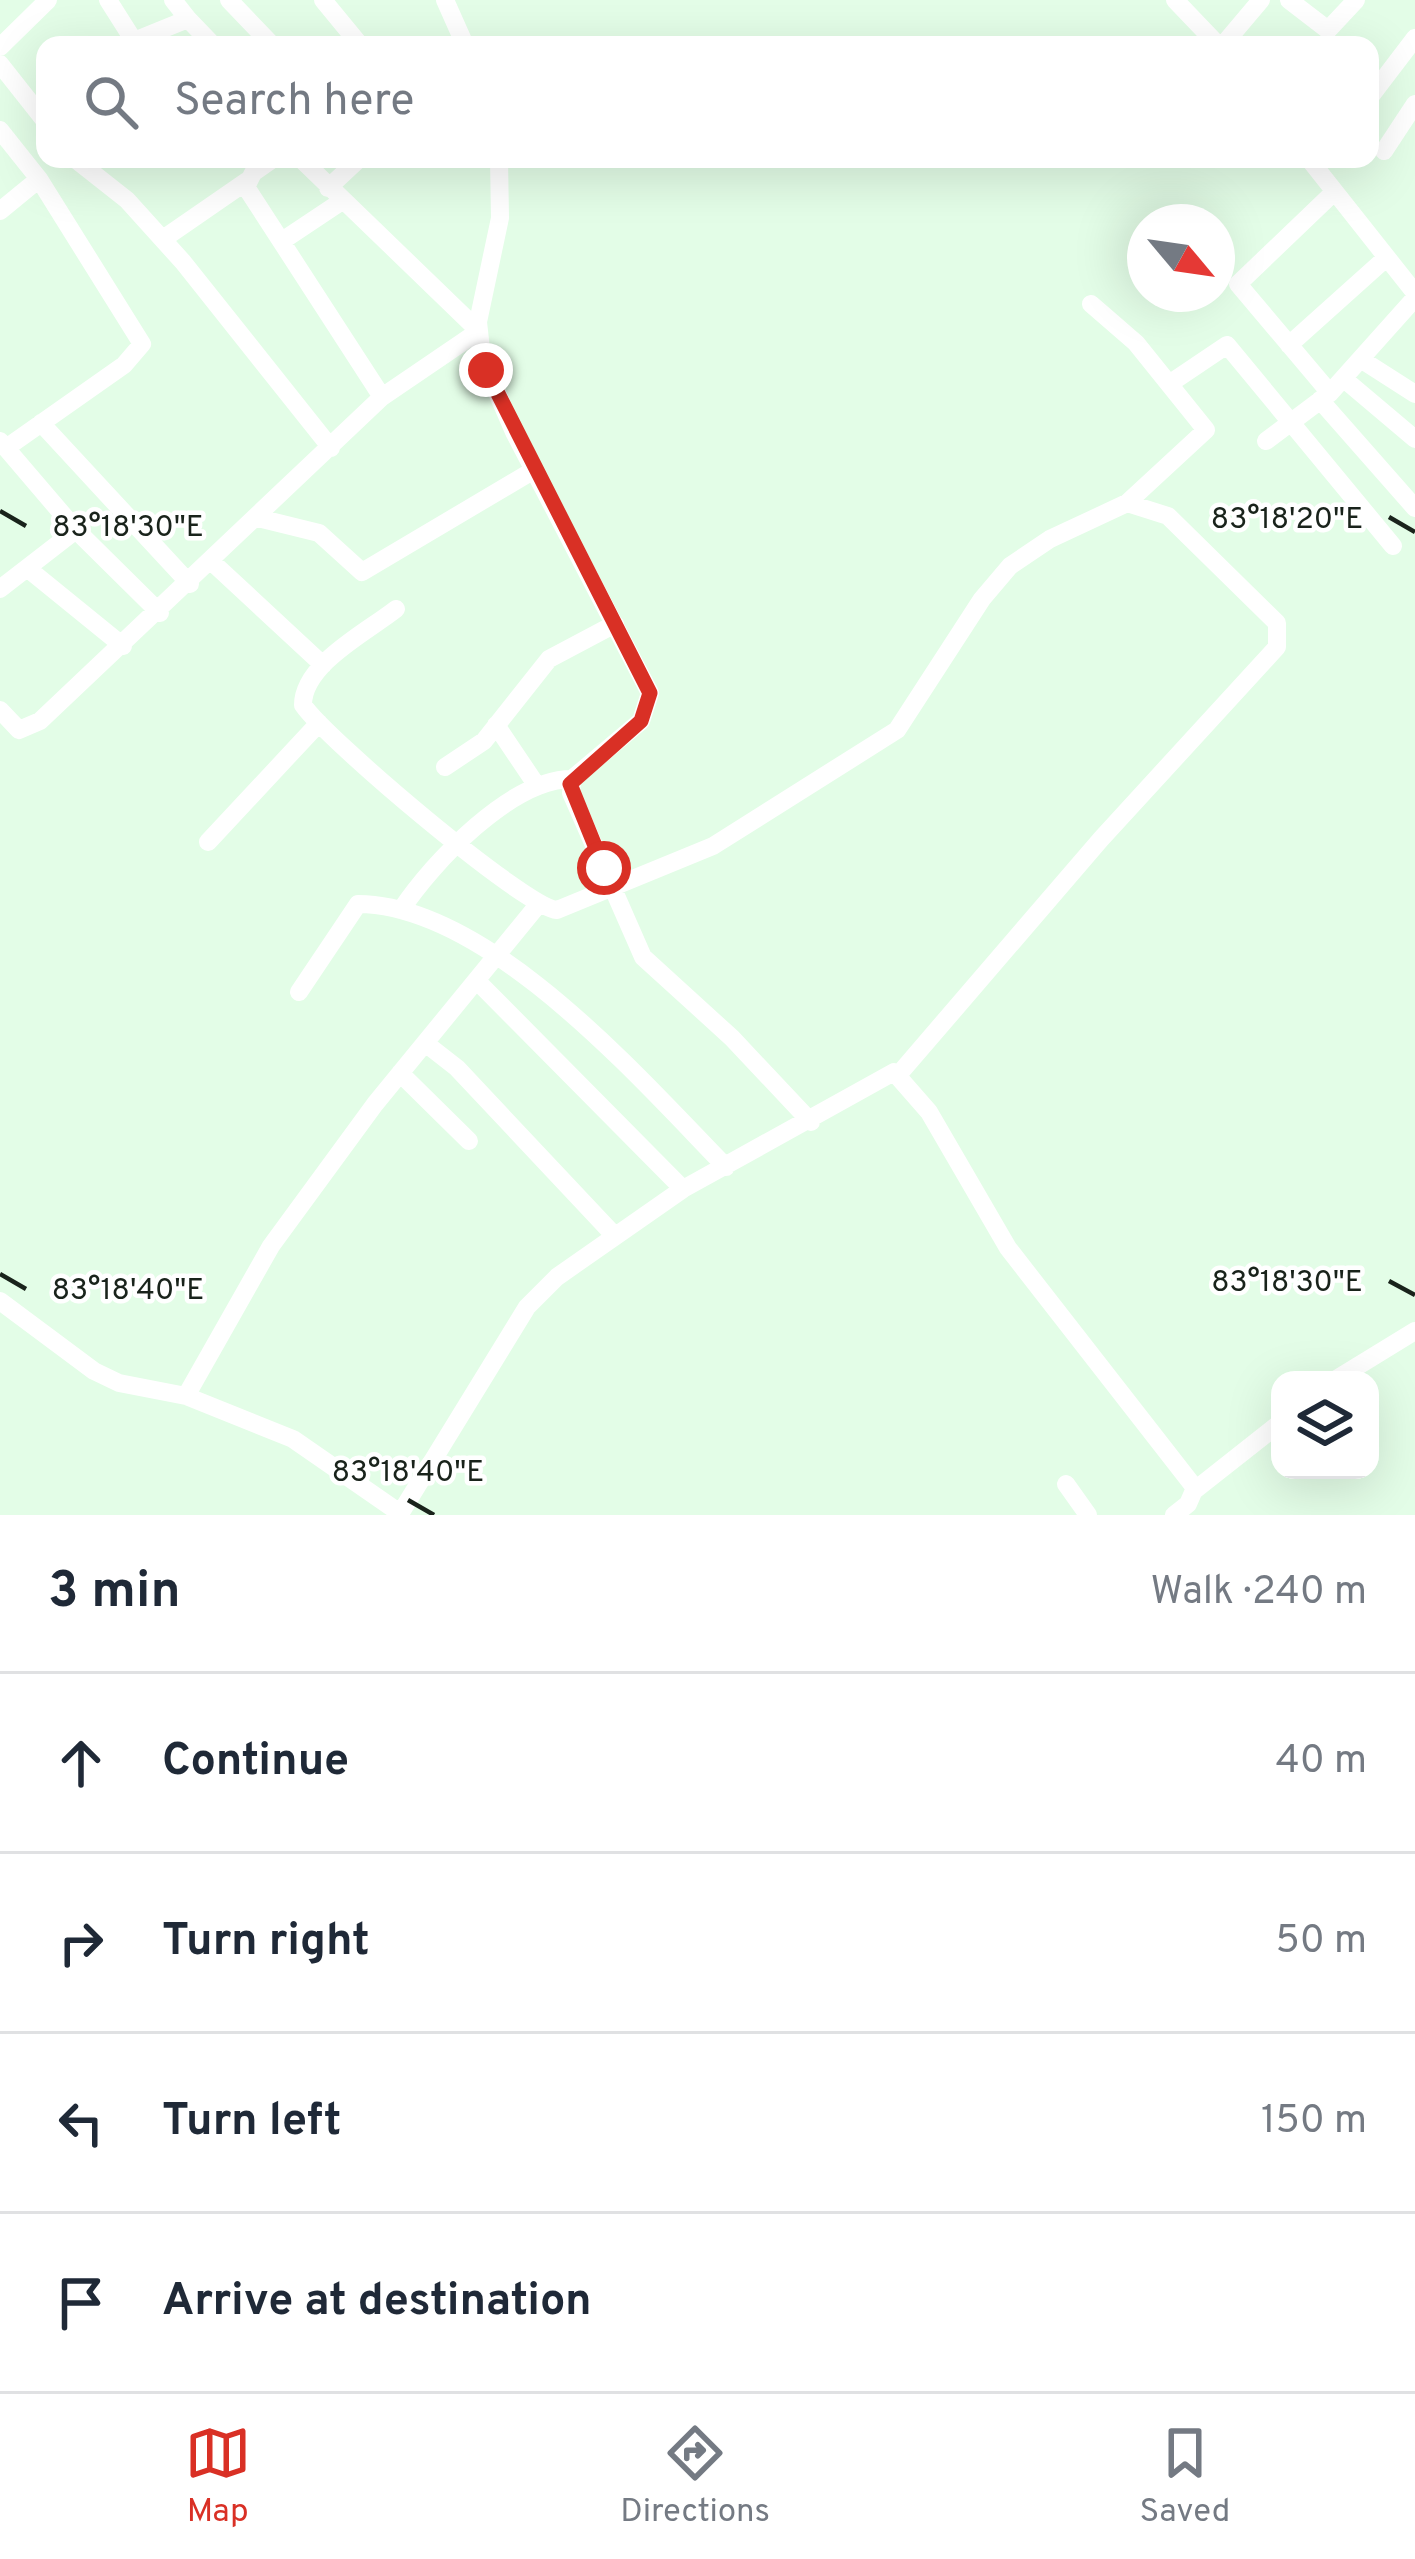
<!DOCTYPE html>
<html lang="en">
<head>
<meta charset="utf-8">
<style>
	:root { --surface:#fff; --page:#f2f2f3; --text:#1f2937; --muted:#747a83; --line:#e0e1e3; --accent:#d93025 }
	body { margin:0; font-family:Overpass,sans-serif; background:var(--page); color:var(--text) }
	.controls { position:absolute; right:36px; bottom:36px; display:grid; overflow:hidden; border-radius:24px; box-shadow:0 12px 48px #0002 }
	.controls button { width:108px; height:108px; display:grid; place-items:center; padding:0; border:0; border-bottom:3px solid var(--line); background:var(--surface); color:var(--text); font:60px sans-serif }
	.compass { position:absolute; left:1127px; top:204px; width:108px; height:108px; border-radius:50%; background:var(--surface); box-shadow:0 12px 48px #0002; rotate:119deg }
	.stop { position:absolute; width:36px; height:36px; margin:-27px; border:9px solid #d93025; border-radius:50%; background:#fff }
	.stop.end { background:#d93025; border-color:#fff; box-shadow:0 3px 12px #0008 }
	.list { margin:0; padding:0; list-style:none }
	h2 { display:flex; justify-content:space-between; align-items:center; height:156px; margin:0; padding:0 48px; font-size:51px }
	h2 small { font-size:39px; font-weight:400; color:var(--muted) }
	.list li { display:grid; grid-template-columns:78px 1fr auto; gap:36px; align-items:center; box-sizing:border-box; height:180px; padding:0 48px; border-top:3px solid var(--line) }
	.list b { display:block; font-size:45px; white-space:nowrap }
	.list em { font-size:39px; font-style:normal; color:var(--muted) }
	.icon { flex:none; width:66px; height:66px; fill:none; stroke:currentColor; stroke-width:2; stroke-linecap:round; stroke-linejoin:round }
	.map { position:relative; flex:none; width:1415px; height:1515px; overflow:hidden }
	.search { position:absolute; background:var(--surface); box-shadow:0 12px 48px #0002; left:36px; right:36px; top:36px; height:132px; display:flex; align-items:center; gap:30px; box-sizing:border-box; padding:0 42px; border-radius:24px; color:var(--muted); font-size:45px }
	.sheet { height:876px; background:var(--surface) }
	nav { display:flex; justify-content:space-around; align-items:center; box-sizing:border-box; height:168px; border-top:3px solid var(--line); background:var(--surface); font-size:33px; color:var(--muted) }
	nav a { display:grid; justify-items:center; gap:6px }
	nav .on { color:var(--accent) }
	.map>svg:first-child { display:block }
	.lines { fill:none; stroke-linecap:round; stroke-linejoin:round }
	.minor { stroke:#fff; stroke-width:18 }
	.route { stroke:#d93025; stroke-width:15 }
	.ticks { fill:none; stroke:#19231b; stroke-width:4.5 }
	.ticks-label { font-size:30px; text-anchor:middle; fill:#19231b; stroke:#fff; stroke-width:9; stroke-linejoin:round; paint-order:stroke }
</style>
</head>
<body>
<div class="map">
<svg width="1415" height="1515" viewBox="0 0 1415 1515">
	<rect width="100%" height="100%" fill="#e3fde7"/>
	<g class="lines">
		<path class="minor" d="M108 0 134 41
			M173 0 188 19
			M229 0 272 45
			M323 0 360 45
			M445 0 465 45
			M1175 0 1218 45
			M1289 0 1328 30 1356 0
			M124 45 188 19 213 45
			M1223 45 1261 0
			M0 47 48 0
			M0 64 45 121
			M1370 97 1415 38
			M0 130 39 179 142 344 124 365 6 448
			M1384 151 1415 104
			M75 159 127 200 183 262 331 448
			M273 159 253 173 246 187 382 397
			M499 159 500 218 478 322 482 358 514 432 650 693 641 721 572 779 571 793 643 957 732 1038 811 1122
			M1309 159 1415 293
			M328 188 359 159
			M0 211 39 179
			M163 239 247 181
			M282 241 342 201
			M1091 304 1136 343 1206 430 1127 503
			M1289 345 1386 258
			M1362 360 1415 394
			M1344 379 1415 439
			M1169 384 1227 345 1393 546
			M1330 393 1238 284 1332 194
			M1320 400 1415 508
			M41 423 190 584
			M0 441 76 530 160 613
			M1266 441 1330 393 1415 298
			M258 518 319 533 362 572 534 470
			M212 562 323 665
			M27 568 123 646
			M0 589 76 530
			M396 609C367 632 303 664 303 705 326 739 524 907 557 910L713 846 897 730 982 599 1010 566 1050 539 1127 503 1168 516 1277 623V647L1101 839 899 1074
			M0 710 19 730 40 721 382 397 479 331 301 159
			M496 725 537 786
			M445 767 484 741 549 659 615 624
			M208 842 319 723
			M401 910C433 862 511 779 572 779
			M478 982 683 1189
			M299 992 358 904C489 905 639 1078 726 1167
			M425 1043 457 1068 613 1234
			M400 1073 469 1141
			M0 1301 94 1371 119 1383 186 1396 293 1439 394 1509H403L527 1307 557 1277 683 1189 894 1072 929 1112 1008 1248 1195 1488 1188 1504 1174 1515
			M1335 1380 1415 1331
			M186 1396 271 1246 375 1104 537 906
			M1066 1484 1088 1515
			M1195 1490 1280 1423"/>
	</g>
	<g class="lines">
		<path class="route" d="M486 370 650 693 641 721 570 784 604 868"/>
	</g>
	<path class="ticks" d="M0 511 26 526M1389 517 1415 532M0 1274 26 1289M1389 1281 1415 1295M408 1500 434 1515"/>
	<g class="ticks-label">
		<text x="1287" y="528">83°18'20"E</text>
		<text x="128" y="536">83°18'30"E</text>
		<text x="1287" y="1291">83°18'30"E</text>
		<text x="128" y="1299">83°18'40"E</text>
		<text x="408" y="1481">83°18'40"E</text>
	</g>
</svg>
<div class="controls">
<button><svg class="icon" aria-label="layers" viewBox="0 0 24 24"><path d="M12 4l9 5-9 5-9-5zM3 14l9 5 9-5"/></svg></button>
</div>
<svg class="compass" viewBox="-18 -18 36 36"><path d="M0-13l5 13h-10z" fill="#e53935"/><path d="M0 13l5-13h-10z" fill="#747a83"/></svg>
<div class="stop" style="left:604px;top:868px"></div>
<div class="stop end" style="left:486px;top:370px"></div>
<div class="search"><svg class="icon" aria-label="search" viewBox="0 0 24 24"><circle cx="10" cy="10" r="6"/><path d="M15 15l6 6"/></svg>Search here</div>
</div>
<section class="sheet">
<h2>3 min<small>Walk · 240 m</small></h2>
<ul class="list">
<li><svg class="icon" aria-label="ahead" viewBox="0 0 24 24"><path d="M12 20V5M6 11l6-6 6 6"/></svg><div><b>Continue</b></div><em>40 m</em></li>
<li><svg class="icon" aria-label="right" viewBox="0 0 24 24"><path d="M7 20v-9h11M14 6l5 5-5 5"/></svg><div><b>Turn right</b></div><em>50 m</em></li>
<li><svg class="icon" aria-label="left" viewBox="0 0 24 24"><path d="M17 20v-9H6M10 6l-5 5 5 5"/></svg><div><b>Turn left</b></div><em>150 m</em></li>
<li><svg class="icon" aria-label="arrive" viewBox="0 0 24 24"><path d="M6 21V4h12l-3 4 3 4H6"/></svg><div><b>Arrive at destination</b></div></li>
</ul>
</section>
<nav>
<a class="on"><svg class="icon" aria-label="map" viewBox="0 0 24 24"><path d="M3 6l6-2 6 2 6-2v14l-6 2-6-2-6 2zM9 4v14M15 6v14"/></svg>Map</a>
<a><svg class="icon" aria-label="directions" viewBox="0 0 24 24"><path d="M12 3l9 9-9 9-9-9zM9 14v-3h6M13 9l2 2-2 2"/></svg>Directions</a>
<a><svg class="icon" aria-label="saved" viewBox="0 0 24 24"><path d="M7 4h10v16l-5-4-5 4z"/></svg>Saved</a>
</nav>
</body>
</html>
